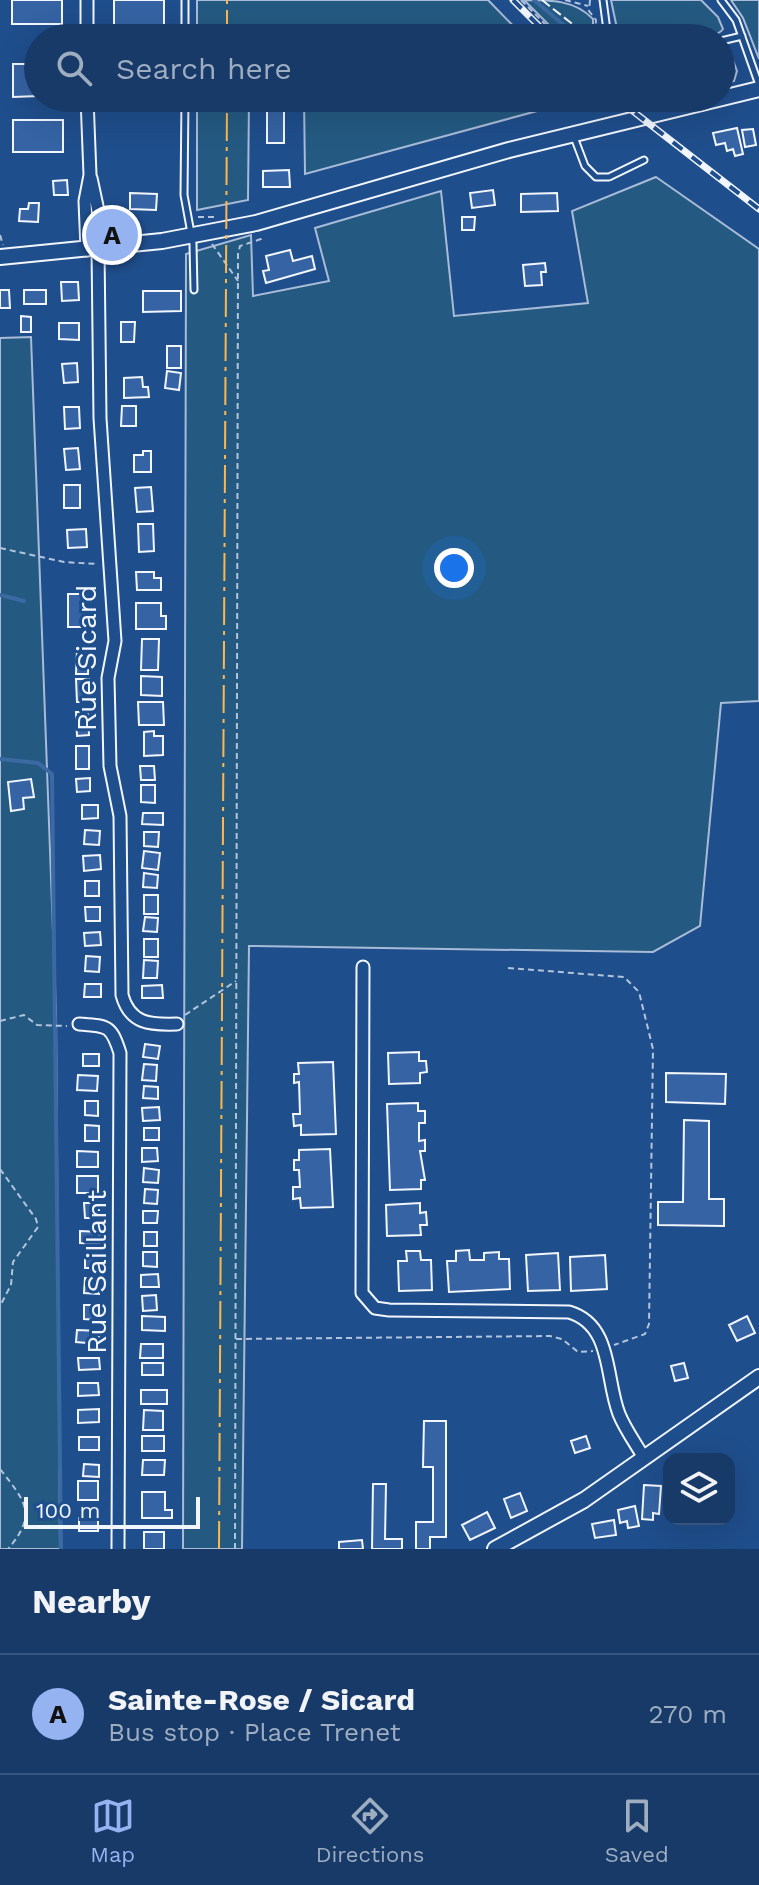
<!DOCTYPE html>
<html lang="en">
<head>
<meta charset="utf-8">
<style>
	:root { --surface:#173a69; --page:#20416f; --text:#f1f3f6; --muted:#9eadc0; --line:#36547d; --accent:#95b2f1 }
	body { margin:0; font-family:"Work Sans",sans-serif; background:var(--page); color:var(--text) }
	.controls { position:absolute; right:24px; bottom:24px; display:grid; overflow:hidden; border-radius:16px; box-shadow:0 8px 32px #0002 }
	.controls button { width:72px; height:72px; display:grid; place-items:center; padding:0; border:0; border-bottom:2px solid var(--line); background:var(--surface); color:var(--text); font:40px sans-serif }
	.scale { position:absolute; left:24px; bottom:20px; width:176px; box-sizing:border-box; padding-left:8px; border:4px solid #f2f6ff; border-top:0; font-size:22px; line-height:28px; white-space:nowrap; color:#f2f6ff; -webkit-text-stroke:6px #1f4e8c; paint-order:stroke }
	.you { position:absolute; left:454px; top:568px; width:28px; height:28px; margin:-20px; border:6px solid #fff; border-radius:50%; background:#1a73e8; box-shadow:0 0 0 12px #1a73e833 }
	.badge { display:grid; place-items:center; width:52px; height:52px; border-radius:50%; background:var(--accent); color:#111; font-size:26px; font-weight:700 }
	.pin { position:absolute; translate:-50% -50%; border:4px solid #fff; box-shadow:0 2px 8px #0006 }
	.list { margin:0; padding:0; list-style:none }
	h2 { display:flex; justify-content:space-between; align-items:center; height:104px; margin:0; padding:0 32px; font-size:34px }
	h2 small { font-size:26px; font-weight:400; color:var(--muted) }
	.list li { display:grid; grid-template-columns:52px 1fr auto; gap:24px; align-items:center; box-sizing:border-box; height:120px; padding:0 32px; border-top:2px solid var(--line) }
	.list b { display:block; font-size:30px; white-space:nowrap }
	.list p { margin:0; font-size:26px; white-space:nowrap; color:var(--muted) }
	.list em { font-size:26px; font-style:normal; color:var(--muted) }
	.icon { flex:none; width:44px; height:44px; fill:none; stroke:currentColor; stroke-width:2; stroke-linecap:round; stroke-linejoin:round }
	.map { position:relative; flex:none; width:759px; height:1549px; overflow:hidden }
	.search { position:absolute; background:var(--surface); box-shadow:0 8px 32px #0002; left:24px; right:24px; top:24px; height:88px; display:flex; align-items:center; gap:20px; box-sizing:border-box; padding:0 28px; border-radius:44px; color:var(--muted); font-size:30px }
	.sheet { height:224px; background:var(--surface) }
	nav { display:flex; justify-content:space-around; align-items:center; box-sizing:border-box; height:112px; border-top:2px solid var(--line); background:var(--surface); font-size:22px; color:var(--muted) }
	nav a { display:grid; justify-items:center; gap:4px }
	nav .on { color:var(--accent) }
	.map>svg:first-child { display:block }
	.green { fill:#245a82; stroke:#a8bbd7; stroke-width:2 }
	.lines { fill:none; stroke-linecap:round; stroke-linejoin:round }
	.stream { stroke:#3b69a3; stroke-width:4 }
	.building { fill:#3563a3; stroke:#f2f6ff; stroke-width:2 }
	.service-casing { stroke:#f2f6ff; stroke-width:9 }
	.minor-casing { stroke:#f2f6ff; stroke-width:15 }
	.tertiary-casing { stroke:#f2f6ff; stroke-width:18 }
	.path { stroke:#b3c4dc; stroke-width:2; stroke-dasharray:6 4; stroke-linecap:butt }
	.service { stroke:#1f4e8c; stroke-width:5 }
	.minor { stroke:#1f4e8c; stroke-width:11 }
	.tertiary { stroke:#1f4e8c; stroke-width:14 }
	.rail-casing { stroke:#f2f6ff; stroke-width:7 }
	.rail { stroke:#1f4e8c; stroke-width:4; stroke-dasharray:12; stroke-linecap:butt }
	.fence { stroke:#f2f6ff; stroke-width:2; stroke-dasharray:10 4; stroke-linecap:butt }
	.power { stroke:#ffb74d; stroke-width:2; stroke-dasharray:28 6 4 6; stroke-linecap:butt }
	.labels { text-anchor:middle; stroke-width:6; stroke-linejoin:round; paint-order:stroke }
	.street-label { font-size:28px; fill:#f2f6ff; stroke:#1f4e8c }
</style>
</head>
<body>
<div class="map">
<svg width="759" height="1549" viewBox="0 0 759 1549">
	<rect width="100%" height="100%" fill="#1f4e8c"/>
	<path class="green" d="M197 0H488L525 38H197Z
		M524 0C551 0 575 0 593 19V38H562Z
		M611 0H701L718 17 723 29C712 45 640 38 619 38Z
		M731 0H759V59L743 18Z
		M721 49 731 55 737 71 734 81 721 85Z
		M197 98H249L248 200 197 210Z
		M304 98H585L305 174Z
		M656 177 759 249V701L721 703 700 926 653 952 249 946 242 1549H183L186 254 251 235 253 296 329 281 315 228 441 191 454 316 588 303 572 211Z
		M31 337 56 1012 60 1549H0V338Z"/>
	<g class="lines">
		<path class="stream" d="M534 0 579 38
			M0 595 24 601
			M0 759 38 763 52 774 61 1549"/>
	</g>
	<path class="building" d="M12 0H62V24H12Z
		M114 0H164V25L114 26Z
		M13 64H38V96L13 97Z
		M267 99H284V143H267Z
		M13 120H63V152H13Z
		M737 128 743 154 735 156 733 149 727 151 725 143 716 145 713 133Z
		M753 129 756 145 745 147 742 130Z
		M289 170 290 187H263V171Z
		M67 180 68 195H54L53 181Z
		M493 190 495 205 472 208 470 193Z
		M130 193 157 194 156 210 130 209Z
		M557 193 558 211 521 212V194Z
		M29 203H39L38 222 19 221 20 209H28Z
		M462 217H475L474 230H462Z
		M290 250 293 261 312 256 315 269 266 283 263 271 269 270 266 256Z
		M545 263 546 272H541L542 285 525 286 523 265Z
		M61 282H78L79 300 62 301Z
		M0 290H9L10 308H0Z
		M24 290H46V304H24Z
		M143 291H181V311L143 312Z
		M21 316 31 317V332H21Z
		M121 322H135L134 342H121Z
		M59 323H79V340L59 339Z
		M167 346H181V368H167Z
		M77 363 78 382 64 383 62 364Z
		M167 371 181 373 179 390 165 388Z
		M142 377 143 387H148L149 397 124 398V378Z
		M122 406H136V426H121Z
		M64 407H79L80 428 65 429Z
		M78 448 80 469 66 470 64 449Z
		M143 451H151V472H134V455H143Z
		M64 485H80V508H64Z
		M151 487 153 511 137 512 135 488Z
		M138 524H153L154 551 139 552Z
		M86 529 87 547 68 548 67 530Z
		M136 572H154V578H161V590H137Z
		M68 594H85V627H68Z
		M136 603H161V616H166V629H136Z
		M142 639H159L158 670H141Z
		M77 649H89L88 674H76Z
		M141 676 162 677V696L141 695Z
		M76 679H89V702H77Z
		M138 702H163L164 725H139Z
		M76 712H88L89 735 77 736Z
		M154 731V736H163V755L144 756V732Z
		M76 746H89V769H76Z
		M140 766H154L155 780H141Z
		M90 778V791L77 792 76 779Z
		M31 779 34 797 23 798 24 809 11 811 8 782Z
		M141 785H155V803L141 802Z
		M82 805H98V818L82 819Z
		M143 813H163V825L142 824Z
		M85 830 100 831 99 845 84 844Z
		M144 832H159L158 847 144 846Z
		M144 851 160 853 158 870 142 868Z
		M100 855 101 869 84 871 83 856Z
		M144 873 158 875 157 888 143 887Z
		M85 881H99V896H85Z
		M144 895H158V914H144Z
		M85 907H100V921H86Z
		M145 917 158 918 157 932 143 931Z
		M100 932 101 945 85 946 84 933Z
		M144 939H158V957H144Z
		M86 956 100 957 99 972 85 971Z
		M144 960 158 961 157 978H143Z
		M85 984H101V997H84Z
		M162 985 163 998H142V986Z
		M145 1044 160 1046 158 1059 143 1057Z
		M419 1052V1061H426L427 1072 420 1073V1083L389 1084 388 1053Z
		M83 1054H99V1066H83Z
		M333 1062 336 1134 301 1135V1125L294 1126 293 1114H300L299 1082 294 1083V1074H299L298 1063Z
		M144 1064 157 1065 156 1081 142 1080Z
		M666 1073 726 1074 725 1104 666 1102Z
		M78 1075 98 1076 97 1091 77 1090Z
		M144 1086 158 1087V1099L143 1098Z
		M85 1101H98V1116L85 1115Z
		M418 1103V1111H425V1123H419V1141L425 1140V1151H420L425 1180H421V1189L390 1190 387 1104Z
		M159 1107 160 1120 143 1121 142 1108Z
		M684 1120 709 1121V1199H724V1226L658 1225V1202H683Z
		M85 1125 99 1126V1141H85Z
		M144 1128H159V1140H144Z
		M142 1148H157L158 1161 142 1162Z
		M330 1149 333 1207 301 1208 300 1198 293 1199V1187H300L299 1170H294V1160H299V1150Z
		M77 1151 98 1152V1167H77Z
		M144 1168 159 1170 158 1183 143 1182Z
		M77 1176H98V1193H77Z
		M145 1189 158 1190 157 1204 144 1203Z
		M84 1203H99V1218H85Z
		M420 1203V1213L426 1212 427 1225H420L421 1235 387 1236 386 1205Z
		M143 1211H158L157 1223H143Z
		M80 1231 100 1232 99 1244 80 1243Z
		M144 1232H157V1246H144Z
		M469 1250 470 1260H484V1253L499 1252V1259H509L510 1289 449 1292 447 1261H456V1251Z
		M406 1251H420L421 1260H431L432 1290 399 1291 398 1261H407Z
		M143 1252H157V1267L143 1266Z
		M558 1253 560 1290 528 1291 526 1255Z
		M85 1254H99V1268H85Z
		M605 1255 607 1289 571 1291 570 1257Z
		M158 1274 159 1287H141V1275Z
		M85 1278 99 1279V1294L84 1293Z
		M156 1295 157 1310 143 1311 142 1296Z
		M84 1305H98V1320L84 1319Z
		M142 1316 165 1317V1331L142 1330Z
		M747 1316 755 1333 737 1341 729 1325Z
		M77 1330 99 1331V1344L76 1342Z
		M141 1344H163V1358H140Z
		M78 1358H99L100 1369 79 1370Z
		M142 1363H163V1375H142Z
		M684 1363 688 1378 675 1381 671 1366Z
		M78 1383H98L99 1395 78 1396Z
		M141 1390H167V1404H141Z
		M99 1409V1422L78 1423V1410Z
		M144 1410 163 1411V1430H143Z
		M424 1421H446V1537H430V1549H416V1522H433V1467H423Z
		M142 1436H164V1451H142Z
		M586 1436 590 1448 575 1453 571 1441Z
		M79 1437H99V1450H79Z
		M143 1460H165L164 1475H142Z
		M84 1464 99 1465V1477L83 1476Z
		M78 1481H98V1500H78Z
		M373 1484H386L385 1539H402V1549H372Z
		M644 1485 661 1486 659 1514 653 1513V1520L642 1519Z
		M142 1492H165V1510H172V1518H142Z
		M520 1493 527 1511 511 1518 504 1499Z
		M635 1506 639 1526 628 1528 627 1521 620 1523 618 1510Z
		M487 1512 495 1528 470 1540 462 1525Z
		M79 1518H98V1531H79Z
		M614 1520 616 1535 595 1538 592 1524Z
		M144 1532H164V1549H144Z
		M362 1540 363 1549H339V1542Z"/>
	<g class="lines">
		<defs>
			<path id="service" d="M603 0 608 38
				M721 0 736 20 759 85
				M185 38V0
				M721 41 742 36
				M185 98 184 195 193 244 194 290
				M574 137 585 166 596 177H609L644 160"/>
			<path id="minor" d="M87 38V0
				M91 178 106 248
				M98 249 100 418 115 641 108 678 110 766 120 816 122 995C130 1024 150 1025 177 1024
				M87 250 85 201 90 175 87 98
				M363 967 362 1293 375 1308 389 1310 569 1312C613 1325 605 1378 619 1414 625 1429 636 1444 644 1458
				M79 1024C108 1026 111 1025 120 1053L118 1549"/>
			<path id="tertiary" d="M0 257 162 241 256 223 509 150 759 89
				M495 1549 584 1500 759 1377"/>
		</defs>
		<use href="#service" class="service-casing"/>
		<use href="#minor" class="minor-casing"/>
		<use href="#tertiary" class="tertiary-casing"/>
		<path class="path" d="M521 0 559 38
			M565 0 588 6
			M590 0 589 11 596 20 595 38
			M198 217H215
			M0 235 3 245
			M212 244 238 281
			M112 261 129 258
			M0 548 64 562 97 564
			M508 968 624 977 639 992 653 1049 649 1324 645 1334 614 1345
			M185 1015 236 981
			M0 1021 24 1015 37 1025 67 1026
			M0 1169 36 1219 38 1227 13 1262 11 1285 0 1306
			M236 1339 550 1336 562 1339 578 1352 593 1351
			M0 1469C25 1501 38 1514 8 1549
			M235 1549 238 254 240 246 261 239 263 235"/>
		<use href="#service" class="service"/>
		<use href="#minor" class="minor"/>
		<use href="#tertiary" class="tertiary"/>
		<defs>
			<path id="rail" d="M513 0 551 38
				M616 98 759 209"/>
		</defs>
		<use href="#rail" class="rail-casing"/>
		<use href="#rail" class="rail"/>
		<path class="fence" d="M542 0 590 38"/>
		<path class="power" d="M227 38V0
			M219 1549 227 98"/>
	</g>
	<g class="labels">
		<g class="street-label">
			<text transform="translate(86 658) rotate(-90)" y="10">Rue Sicard</text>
			<text transform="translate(96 1272) rotate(-90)" y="10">Rue Saillant</text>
		</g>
	</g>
</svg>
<div class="controls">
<button><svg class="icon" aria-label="layers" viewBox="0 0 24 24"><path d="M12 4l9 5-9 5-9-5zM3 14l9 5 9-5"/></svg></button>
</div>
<div class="scale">100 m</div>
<div class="you"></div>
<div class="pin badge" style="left:112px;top:235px">A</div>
<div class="search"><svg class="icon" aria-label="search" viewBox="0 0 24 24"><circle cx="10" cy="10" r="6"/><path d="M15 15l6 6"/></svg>Search here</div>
</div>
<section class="sheet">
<h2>Nearby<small></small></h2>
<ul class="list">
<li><span class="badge">A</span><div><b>Sainte-Rose / Sicard</b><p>Bus stop · Place Trenet</p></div><em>270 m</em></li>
</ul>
</section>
<nav>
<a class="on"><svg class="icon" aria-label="map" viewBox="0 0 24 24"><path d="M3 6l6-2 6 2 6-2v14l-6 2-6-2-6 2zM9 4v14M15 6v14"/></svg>Map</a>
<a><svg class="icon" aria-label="directions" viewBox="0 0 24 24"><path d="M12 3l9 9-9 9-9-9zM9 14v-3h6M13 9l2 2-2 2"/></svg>Directions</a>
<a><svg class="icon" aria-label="saved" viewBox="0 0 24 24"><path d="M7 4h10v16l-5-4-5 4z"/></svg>Saved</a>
</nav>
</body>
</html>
